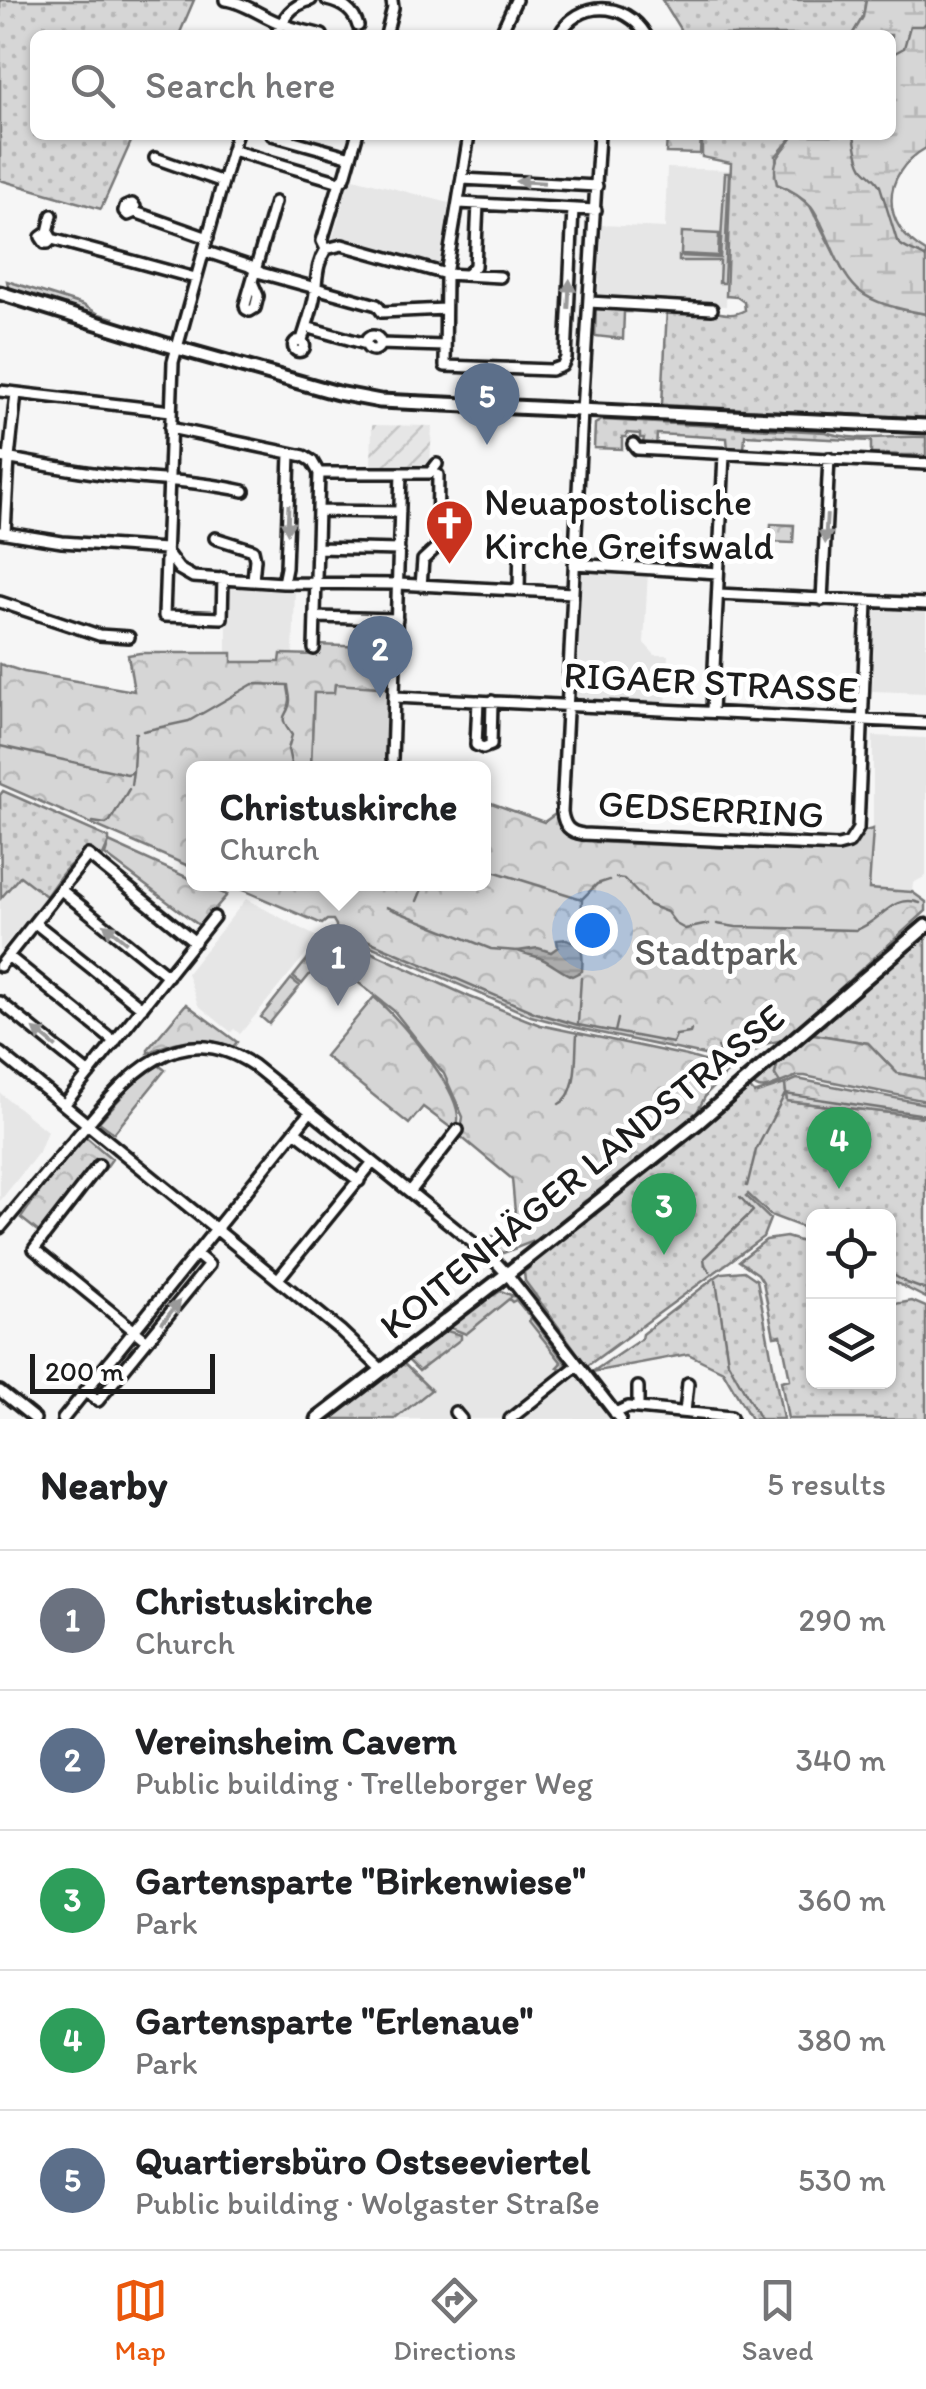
<!DOCTYPE html>
<html lang="en">
<head>
<meta charset="utf-8">
<style>
	:root { --surface:#fff; --page:#f2f2f2; --text:#202124; --muted:#757577; --line:#e0e0e0; --accent:#ea580c }
	body { margin:0; font-family:Itim,sans-serif; background:var(--page); color:var(--text) }
	.controls { position:absolute; right:30px; bottom:30px; display:grid; overflow:hidden; border-radius:15px; box-shadow:0 2px 8px #0004 }
	.controls button { width:90px; height:90px; display:grid; place-items:center; padding:0; border:0; border-bottom:2px solid var(--line); background:var(--surface); color:var(--text); font:50px sans-serif }
	.scale { position:absolute; left:30px; bottom:25px; width:185px; box-sizing:border-box; padding-left:10px; border:5px solid #1c1c1c; border-top:0; font-size:28px; line-height:35px; white-space:nowrap; color:#1c1c1c; -webkit-text-stroke:8px #fff; paint-order:stroke }
	.you { position:absolute; left:592px; top:930px; width:35px; height:35px; margin:-25px; border:8px solid #fff; border-radius:50%; background:#1a73e8; box-shadow:0 0 0 15px #1a73e833 }
	.badge { display:grid; place-items:center; width:65px; height:65px; border-radius:50%; background:var(--accent); color:#fff; font-size:32px; font-weight:700 }
	.pin { position:absolute; translate:-50% -82px; filter:drop-shadow(0 2px 5px #0008) }
	.pin::after { content:''; position:absolute; top:52px; width:35px; height:30px; background:inherit; clip-path:polygon(0 0,100% 0,50% 100%) }
	.popup { position:absolute; left:186px; top:761px; width:305px; height:130px; box-sizing:border-box; display:grid; place-content:center; border-radius:15px; background:var(--surface); filter:drop-shadow(0 2px 8px #0005); font-size:32px; white-space:nowrap; color:var(--muted) }
	.popup b { font-size:38px; color:var(--text) }
	.popup::after { content:''; position:absolute; left:50%; top:100%; margin-left:-20px; border:20px solid transparent; border-top-color:var(--surface) }
	.list { margin:0; padding:0; list-style:none }
	h2 { display:flex; justify-content:space-between; align-items:center; height:130px; margin:0; padding:0 40px; font-size:42px }
	h2 small { font-size:32px; font-weight:400; color:var(--muted) }
	.list li { display:grid; grid-template-columns:65px 1fr auto; gap:30px; align-items:center; box-sizing:border-box; height:140px; padding:0 40px; border-top:2px solid var(--line) }
	.list b { display:block; font-size:38px; white-space:nowrap }
	.list p { margin:0; font-size:32px; white-space:nowrap; color:var(--muted) }
	.list em { font-size:32px; font-style:normal; color:var(--muted) }
	.icon { flex:none; width:55px; height:55px; fill:none; stroke:currentColor; stroke-width:2; stroke-linecap:round; stroke-linejoin:round }
	.map { position:relative; flex:none; width:926px; height:1419px; overflow:hidden }
	.search { position:absolute; background:var(--surface); box-shadow:0 2px 8px #0004; left:30px; right:30px; top:30px; height:110px; display:flex; align-items:center; gap:25px; box-sizing:border-box; padding:0 35px; border-radius:15px; color:var(--muted); font-size:38px }
	.sheet { height:830px; background:var(--surface) }
	nav { display:flex; justify-content:space-around; align-items:center; box-sizing:border-box; height:140px; border-top:2px solid var(--line); background:var(--surface); font-size:28px; color:var(--muted) }
	nav a { display:grid; justify-items:center; gap:5px }
	nav .on { color:var(--accent) }
	.map>svg:first-child { display:block }
	.built { fill:#e6e6e6 }
	.industrial { fill:url(#industrial-furrows) }
	.grass { fill:url(#grass-dots); stroke:#797979; stroke-width:2.5 }
	.forest { fill:url(#forest-crowns); stroke:#797979; stroke-width:2.5 }
	.wetland { fill:url(#wetland-marsh); stroke:#797979; stroke-width:2.5 }
	.pitch { fill:#d6d6d6; stroke:#797979; stroke-width:2.5 }
	.water { fill:url(#water-rules); stroke:#727272; stroke-width:2.5 }
	.lines { fill:none; stroke-linecap:round; stroke-linejoin:round }
	.stream { stroke:#727272; stroke-width:2.5 }
	.minor-casing { stroke:#1c1c1c; stroke-width:16 }
	.major-casing { stroke:#1c1c1c; stroke-width:19 }
	.minor { stroke:#fff; stroke-width:9 }
	.major { stroke:#fff; stroke-width:11 }
	.oneway { fill:#999 }
	.labels { text-anchor:middle; stroke-width:10; stroke-linejoin:round; paint-order:stroke }
	.poi-label { font-size:38px; fill:#1c1c1c; stroke:#fff; text-anchor:start }
	.street-label { font-size:38px; fill:#1c1c1c; stroke:#fff }
	.park-label { font-size:38px; fill:#5d5d5d; stroke:#fff }
</style>
</head>
<body>
<div class="map">
<svg width="926" height="1419" viewBox="0 0 926 1419">
	<defs>
		<pattern id="industrial-furrows" width="10" height="10" patternUnits="userSpaceOnUse" patternTransform="scale(2.5)"><rect width="10" height="10" fill="#e6e6e6"/><path d="M-1 1l2-2M0 10L10 0M9 11l2-2" fill="none" stroke="#c5c5c5"/></pattern>
		<pattern id="grass-dots" width="8" height="8" patternUnits="userSpaceOnUse" patternTransform="scale(2.5)"><rect width="8" height="8" fill="#d6d6d6"/><path d="M2 2h.1M6 6h.1" fill="none" stroke="#b7b7b7" stroke-width="1.8" stroke-linecap="round"/></pattern>
		<pattern id="forest-crowns" width="20" height="18" patternUnits="userSpaceOnUse" patternTransform="scale(2.5)"><rect width="20" height="18" fill="#d6d6d6"/><path d="M2 6a3 3 0 1 1 6 0M12 15a3 3 0 1 1 6 0" fill="none" stroke="#b7b7b7"/></pattern>
		<pattern id="wetland-marsh" width="20" height="14" patternUnits="userSpaceOnUse" patternTransform="scale(2.5)"><rect width="20" height="14" fill="#d6d6d6"/><path d="M1 5h8M5 5V1M11 12h8M15 12V8" fill="none" stroke="#b7b7b7"/></pattern>
		<pattern id="water-rules" width="6" height="5" patternUnits="userSpaceOnUse" patternTransform="scale(2.5)"><rect width="6" height="5" fill="#acacac"/><path d="M0 2.5h6" fill="none" stroke="#939393"/></pattern>
	</defs>
	<rect width="100%" height="100%" fill="#f6f6f6"/>
	<filter id="ink" filterUnits="userSpaceOnUse"><feTurbulence type="fractalNoise" baseFrequency=".01" numOctaves="2"/><feDisplacementMap in="SourceGraphic" scale="20" xChannelSelector="R" yChannelSelector="G"/><feConvolveMatrix kernelMatrix="1 2 1 2 8 2 1 2 1" color-interpolation-filters="sRGB"/></filter>
	<g filter="url(#ink)">
		<path class="built" d="M667 168 731 170 726 306 598 299 602 225 665 228Z
			M350 177 449 203 439 271 332 241Z
			M579 568 648 572 644 643 655 655H669L666 707 573 699 571 693Z
			M227 582 293 587 295 589 293 655H281L280 662H232V653H227Z
			M878 609 926 611V693L872 691 874 633H870L872 615Z
			M873 736 926 738V876L913 883 912 892 869 889 873 829Z
			M20 876 46 896 0 951V897Z
			M246 899 319 938 240 1034 234 1029 231 1032 198 1005 187 973Z
			M0 1093 47 1131 39 1152 0 1201Z
			M513 1295 610 1419H395L430 1390 416 1374Z"/>
		<path class="industrial" d="M372 425 432 426 430 464 421 470 371 469Z"/>
		<path class="grass" d="M0 0H194L179 35H35V135H134L101 209 0 180Z
			M662 0H866L863 17 852 35H680V29Z
			M702 135H794L776 156 777 184 792 191 810 206 842 269 896 308 926 314V418L662 405 667 309C681 310 697 308 711 311 725 314 732 317 745 310L744 302 737 297 726 296 731 163 702 157Z
			M7 281 83 305 99 314 114 318 113 321 95 319 9 291Z
			M596 305H601V309L621 310 622 306 628 307 630 312H624L623 339 595 336Z
			M602 420 825 432C859 443 891 435 926 437V456L915 455V460L912 455H901L900 459 898 455 886 454 884 458 883 454H871V441L745 435 744 450H736V452L728 449 727 438 657 434 656 448 639 446V444L643 443 644 438H640V434L627 433 626 437H622V449L594 448 595 424Z
			M3 791 109 838V842L102 858C72 850 62 875 46 896L20 876 1 898 0 795Z
			M926 930V1079L897 1073 868 1043 807 1033Z
			M314 951 323 958 302 984 293 977Z
			M291 979 300 986 269 1024 261 1017Z
			M779 1057 775 1075 780 1083C768 1088 759 1093 751 1082Z
			M785 1084 787 1101 926 1117V1298L889 1279 888 1216H814L813 1239 808 1237 810 1230 770 1215 748 1194 746 1196 770 1219 763 1237 587 1366 525 1281 524 1272 529 1268 527 1265 582 1223 747 1085 754 1093H757Z
			M786 1237 813 1245 814 1382H888L889 1305 912 1301 926 1307V1419H788L781 1381 790 1379 781 1335 774 1336 763 1282 758 1274 739 1261 766 1240Z
			M744 1271 757 1280 758 1285 783 1419H751L723 1371 688 1354 592 1372 641 1339 642 1334 717 1276 722 1273Z
			M501 1291 511 1295V1297L513 1295 517 1299 569 1367 565 1370 558 1367 562 1363 529 1321 531 1318 516 1300 512 1302 509 1299 466 1334 451 1328 450 1326 492 1293 494 1295Z
			M447 1331 461 1335V1339L419 1371 405 1357 425 1341Z
			M400 1360 431 1390 395 1419H324Z"/>
		<path class="forest" d="M667 135H701L700 154 666 153Z
			M771 524 794 525 793 543 770 542Z
			M317 645 393 648V660L387 661 386 679 392 680V688L335 685V694L314 693 311 768H193V868L0 784V664L24 672 134 691 128 655 140 653H232V662H280L281 654 316 655Z
			M483 800 544 822 554 815 559 814 561 825 595 837 596 842 685 846 686 841 711 843 712 847 835 852V848L861 832 873 829 869 889 912 892 926 902V911L783 1040 765 1044 736 1065 709 1056 572 1027 531 1016 336 931V925L333 920H327L322 924 229 884H483Z
			M109 842 193 880V884H202L227 895 200 926 105 855Z
			M333 935 470 997 540 1025 687 1056 731 1069 707 1093 696 1114 537 1240 503 1253 482 1237 517 1234 512 1179 460 1136 463 1117 444 1074 394 1011 316 949 324 937H330Z
			M374 997C399 1019 455 1083 458 1116 459 1123 457 1125 455 1131L423 1107 409 1124 325 1056Z
			M186 1004 237 1042 233 1047C204 1036 175 1039 148 1053V1049Z
			M807 1033 868 1043 897 1073 926 1079V1101L805 1076H797L780 1083 775 1075 779 1057Z
			M157 1064 165 1070 114 1133 99 1122 142 1074Z
			M797 1079 926 1104V1117L787 1101 785 1084Z
			M86 1137 112 1159 105 1169 96 1162 40 1233 21 1218 45 1184Z"/>
		<path class="wetland" d="M866 0H926V148C880 174 880 226 926 252V314C905 310 875 305 858 290 834 267 829 230 811 206 802 196 789 189 777 184 770 157 782 155 794 135H891V35H852L863 17Z"/>
		<path class="pitch" d="M725 173H729L724 283H719L720 261H679V256L720 258Z
			M682 232 719 234 718 256 681 254Z
			M335 684 392 688 389 760 385 768H311L314 693H334Z"/>
		<path class="water" d="M567 939C585 948 583 953 582 971L572 976C561 972 553 964 542 959 535 955 525 955 518 951L538 948 551 952 558 947 557 940Z"/>
		<g class="lines">
			<path class="stream" d="M891 55 904 48 910 26H923L926 23
				M854 135C856 145 857 159 863 168 869 175 875 177 880 186L897 241C903 250 917 251 926 258
				M143 731 189 721 253 684 288 685C288 690 290 695 290 700 289 719 275 712 292 735L288 749 292 768
				M0 746 127 774 131 773 133 770 135 733H137
				M131 785 133 771
				M93 822 106 824 110 821 129 789
				M483 868 582 899 597 884 609 880
				M616 878 624 879 649 905 667 912 676 924 685 929 709 924
				M417 901 424 884
				M386 907 491 949 518 951
				M717 924 736 927 856 930C881 922 892 893 920 903
				M580 934 582 900
				M362 938 536 1013 578 1025 673 1043 676 1035 690 1033 691 1030
				M578 1023 581 978
				M615 1032 618 1019
				M718 1047 722 1061
				M559 1104C579 1094 575 1055 577 1035
				M747 1186 756 1150 785 1094 926 1115
				M710 1272 705 1265 704 1258 753 1211 740 1197
				M888 1272 907 1283 926 1290
				M716 1280 728 1362 760 1419"/>
			<defs>
				<path id="minor" d="M225 0C242 1 263 17 280 23 293 29 308 31 322 35
					M327 0C341 3 354 11 358 26
					M276 35C284 17 291 5 311 0
					M386 35 393 8 392 1
					M500 35 516 0
					M559 35C578 0 625 0 646 35
					M272 135 351 157
					M469 135 446 274 445 366 551 370 562 366 566 358 573 209
					M599 135 582 411 562 812C564 826 569 832 583 834L838 846 849 843 858 829 867 602
					M232 150 340 182
					M155 158 223 182
					M462 179 597 186
					M459 203 596 210
					M135 212 128 215 124 211 125 207 132 204 135 207V212L208 238
					M48 232 52 215
					M52 239 48 243H45L41 237 48 232 52 239 195 278
					M326 249 342 245 446 274 500 277
					M326 249 322 241 340 182 345 177 357 135
					M204 251 249 266 261 273 377 305 382 312 445 309
					M467 275 475 266 478 204
					M252 282 258 296 255 308 250 311 246 309 245 305 275 202
					M589 302 712 309
					M306 327 366 344
					M366 343a7 7 0 1 1 14 0a7 7 0 1 1-14 0Z
					M302 340C306 327 311 313 314 299 318 279 315 267 326 249
					M293.5 346a5.5 5.5 0 1 1 11 0a5.5 5.5 0 1 1-11 0Z
					M379 344 445 346
					M0 391 171 411
					M170 428 304 456 312 461 319 473
					M633 444 637 449 926 464
					M0 457C39 464 78 472 118 476 162 481 200 481 244 491
					M319 473H430L437 464
					M318 511 400 512
					M0 532 62 542 165 549
					M5 533 9 458 16 393
					M215 538 253 550 255 559 253 580
					M317 548 399 550
					M167 553 179 569 193 577 283 583 398 584 573 593
					M574 564 718 573
					M223 578 222 618 164 616 173 362 236 135
					M283 583 286 568 290 454
					M421 586 423 560 437 547 438 475
					M519 590 520 540
					M718 594 926 604
					M822 600 829 458
					M0 602 99 635 129 637
					M315 617 397 619
					M314 649 319 473
					M395 697 926 723
					M478 701 476 745 483 748 491 745 492 701
					M712 711 724 454
					M392 759 401 473
					M61 890 168 976
					M214 917 64 1105 341 1331 382 1370
					M35 923 142 1008
					M8 956 115 1042
					M0 966 88 855 195 942
					M0 1002 89 1074
					M0 1053 64 1105
					M296 1132 359 1181
					M99 1165 34 1249 147 1341
					M410 1192 458 1130
					M0 1228C25 1198 50 1168 75 1139 122 1083 174 1013 253 1065L493 1259 507 1274 620 1419
					M278 1279 373 1162
					M0 1391 35 1419
					M85 1391 98 1401 209 1265 196 1254
					M638 1408V1387
					M455 1412 461 1419
					M685 1412 688 1383
					M615 1413 628 1407 731 1417
					M63 1419 310 1112
					M510 1419 578 1365"/>
				<path id="major" d="M0 293 177 348 338 393 380 401 926 426
					M318 1419 507 1274 697 1123 926 926"/>
			</defs>
			<use href="#minor" class="minor-casing"/>
			<use href="#major" class="major-casing"/>
			<use href="#minor" class="minor"/>
			<use href="#major" class="major"/>
		</g>
		<defs><path id="oneway-solid" d="M-6-.8H1V-3.2L6.5 0L1 3.2V.8H-6Z" transform="scale(2.5)"/></defs>
		<g class="oneway">
			<use href="#oneway-solid" transform="translate(530 182) rotate(-177)"/>
			<use href="#oneway-solid" transform="translate(569 294) rotate(-87)"/>
			<use href="#oneway-solid" transform="translate(288 519) rotate(92)"/>
			<use href="#oneway-solid" transform="translate(826 529) rotate(93)"/>
			<use href="#oneway-solid" transform="translate(115 933) rotate(-141)"/>
			<use href="#oneway-solid" transform="translate(45 1038) rotate(-141)"/>
			<use href="#oneway-solid" transform="translate(171 1312) rotate(-51)"/>
		</g>
	</g>
	<defs>
		<symbol id="church-pin" viewBox="-11 -11 22 30"><path d="M0 17L-7.5 6A9.5 9.5 0 1 1 7.5 6Z" fill="#c8321e" stroke="#fff"/><path d="M-1.2-6h2.4v3.5h3.3v2.4h-3.3V6h-2.4V-.1h-3.3v-2.4h3.3Z" fill="#fff"/></symbol>
	</defs>
	<g fill-rule="evenodd">
		<use href="#church-pin" x="422" y="496" width="55" height="75"/>
	</g>
	<g class="labels">
		<g class="poi-label">
			<text x="484" y="515">Neuapostolische<tspan x="484" dy="44">Kirche Greifswald</tspan></text>
		</g>
		<g class="street-label">
			<text transform="translate(711 682) rotate(3)" y="13">RIGAER STRASSE</text>
			<text transform="translate(711 809) rotate(3)" y="13">GEDSERRING</text>
			<text transform="translate(582 1171) rotate(-39)" y="13">KOITENHÄGER LANDSTRASSE</text>
		</g>
		<g class="park-label">
			<text x="716" y="965">Stadtpark</text>
		</g>
	</g>
</svg>
<div class="controls">
<button><svg class="icon" aria-label="locate" viewBox="0 0 24 24"><circle cx="12" cy="12" r="6"/><path d="M12 2v4M12 18v4M2 12h4M18 12h4"/></svg></button>
<button><svg class="icon" aria-label="layers" viewBox="0 0 24 24"><path d="M12 4l9 5-9 5-9-5zM3 14l9 5 9-5"/></svg></button>
</div>
<div class="scale">200 m</div>
<div class="you"></div>
<div class="pin badge" style="left:338px;top:1006px;background:#6b7280">1</div>
<div class="popup"><b>Christuskirche</b>Church</div>
<div class="pin badge" style="left:380px;top:698px;background:#5c6f8a">2</div>
<div class="pin badge" style="left:664px;top:1255px;background:#2e9e5b">3</div>
<div class="pin badge" style="left:839px;top:1189px;background:#2e9e5b">4</div>
<div class="pin badge" style="left:487px;top:445px;background:#5c6f8a">5</div>
<div class="search"><svg class="icon" aria-label="search" viewBox="0 0 24 24"><circle cx="10" cy="10" r="6"/><path d="M15 15l6 6"/></svg>Search here</div>
</div>
<section class="sheet">
<h2>Nearby<small>5 results</small></h2>
<ul class="list">
<li><span class="badge" style="background:#6b7280">1</span><div><b>Christuskirche</b><p>Church</p></div><em>290 m</em></li>
<li><span class="badge" style="background:#5c6f8a">2</span><div><b>Vereinsheim Cavern</b><p>Public building · Trelleborger Weg</p></div><em>340 m</em></li>
<li><span class="badge" style="background:#2e9e5b">3</span><div><b>Gartensparte &quot;Birkenwiese&quot;</b><p>Park</p></div><em>360 m</em></li>
<li><span class="badge" style="background:#2e9e5b">4</span><div><b>Gartensparte &quot;Erlenaue&quot;</b><p>Park</p></div><em>380 m</em></li>
<li><span class="badge" style="background:#5c6f8a">5</span><div><b>Quartiersbüro Ostseeviertel</b><p>Public building · Wolgaster Straße</p></div><em>530 m</em></li>
</ul>
</section>
<nav>
<a class="on"><svg class="icon" aria-label="map" viewBox="0 0 24 24"><path d="M3 6l6-2 6 2 6-2v14l-6 2-6-2-6 2zM9 4v14M15 6v14"/></svg>Map</a>
<a><svg class="icon" aria-label="directions" viewBox="0 0 24 24"><path d="M12 3l9 9-9 9-9-9zM9 14v-3h6M13 9l2 2-2 2"/></svg>Directions</a>
<a><svg class="icon" aria-label="saved" viewBox="0 0 24 24"><path d="M7 4h10v16l-5-4-5 4z"/></svg>Saved</a>
</nav>
</body>
</html>
